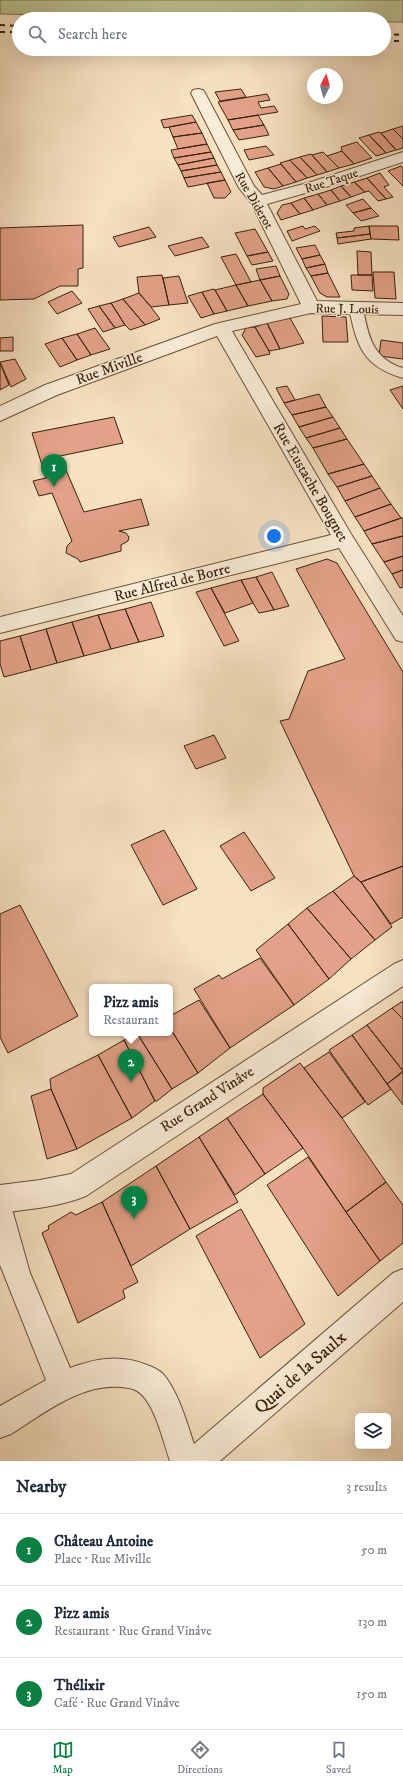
<!DOCTYPE html>
<html lang="en">
<head>
<meta charset="utf-8">
<style>
	:root { --surface:#fff; --page:#f6f6f7; --text:#1f2937; --muted:#747a83; --line:#e0e1e3; --accent:#0b8043 }
	body { margin:0; font-family:"IM FELL DW Pica",serif; background:var(--page); color:var(--text) }
	.controls { position:absolute; right:12px; bottom:12px; display:grid; overflow:hidden; border-radius:6px; box-shadow:0 4px 16px #0002 }
	.controls button { width:36px; height:36px; display:grid; place-items:center; padding:0; border:0; border-bottom:1px solid var(--line); background:var(--surface); color:var(--text); font:20px sans-serif }
	.compass { position:absolute; left:307px; top:68px; width:36px; height:36px; border-radius:50%; background:var(--surface); box-shadow:0 4px 16px #0002; rotate:6deg }
	.you { position:absolute; left:274px; top:536px; width:14px; height:14px; margin:-10px; border:3px solid #fff; border-radius:50%; background:#1a73e8; box-shadow:0 0 0 6px #1a73e833 }
	.badge { display:grid; place-items:center; width:26px; height:26px; border-radius:50%; background:var(--accent); color:#fff; font-size:13px; font-weight:700 }
	.pin { position:absolute; translate:-50% -33px; filter:drop-shadow(0 1px 2px #0008) }
	.pin::after { content:''; position:absolute; top:21px; width:14px; height:12px; background:inherit; clip-path:polygon(0 0,100% 0,50% 100%) }
	.popup { position:absolute; left:89px; top:984px; width:84px; height:52px; box-sizing:border-box; display:grid; place-content:center; border-radius:6px; background:var(--surface); filter:drop-shadow(0 1px 3px #0005); font-size:13px; white-space:nowrap; color:var(--muted) }
	.popup b { font-size:15px; color:var(--text) }
	.popup::after { content:''; position:absolute; left:50%; top:100%; margin-left:-8px; border:8px solid transparent; border-top-color:var(--surface) }
	.list { margin:0; padding:0; list-style:none }
	h2 { display:flex; justify-content:space-between; align-items:center; height:52px; margin:0; padding:0 16px; font-size:17px }
	h2 small { font-size:13px; font-weight:400; color:var(--muted) }
	.list li { display:grid; grid-template-columns:26px 1fr auto; gap:12px; align-items:center; box-sizing:border-box; height:72px; padding:0 16px; border-top:1px solid var(--line) }
	.list b { display:block; font-size:15px; white-space:nowrap }
	.list p { margin:0; font-size:13px; white-space:nowrap; color:var(--muted) }
	.list em { font-size:13px; font-style:normal; color:var(--muted) }
	.icon { flex:none; width:22px; height:22px; fill:none; stroke:currentColor; stroke-width:2; stroke-linecap:round; stroke-linejoin:round }
	.map { position:relative; flex:none; width:403px; height:1461px; overflow:hidden }
	.search { position:absolute; background:var(--surface); box-shadow:0 4px 16px #0002; left:12px; right:12px; top:12px; height:44px; display:flex; align-items:center; gap:10px; box-sizing:border-box; padding:0 14px; border-radius:22px; color:var(--muted); font-size:15px }
	.sheet { height:268px; background:var(--surface) }
	nav { display:flex; justify-content:space-around; align-items:center; box-sizing:border-box; height:56px; border-top:1px solid var(--line); background:var(--surface); font-size:11px; color:var(--muted) }
	nav a { display:grid; justify-items:center; gap:2px }
	nav .on { color:var(--accent) }
	.map>svg:first-child { display:block }
	.green { fill:#bdc292; stroke:#7b724e }
	.building { fill:#e2a188; stroke:#392109 }
	.lines { fill:none; stroke-linecap:round; stroke-linejoin:round }
	.service-casing { stroke:#685137; stroke-width:2 }
	.minor-casing { stroke:#685137; stroke-width:2 }
	.tertiary-casing { stroke:#685137; stroke-width:2 }
	.service { fill:#f9ecd7; fill-rule:evenodd }
	.minor { fill:#f9ecd7; fill-rule:evenodd }
	.tertiary { fill:#f9ecd7; fill-rule:evenodd }
	.rail { stroke:#392109; stroke-width:2; stroke-dasharray:5 5; stroke-linecap:butt }
	.labels { text-anchor:middle; stroke-width:3; stroke-linejoin:round; paint-order:stroke }
	.far-street-label { font-size:13px; fill:#392109; stroke:#f9ecd7 }
	.street-label { font-size:15px; fill:#392109; stroke:#f9ecd7 }
	.near-street-label { font-size:18px; fill:#392109; stroke:#f9ecd7 }
</style>
</head>
<body>
<div class="map">
<svg width="403" height="1461" viewBox="0 0 403 1461">
	<rect width="100%" height="100%" fill="#f6e1c1"/>
	<filter id="stains"><feTurbulence type="fractalNoise" baseFrequency=".005" numOctaves="4"/><feColorMatrix values="0 0 0 0 .2 0 0 0 0 .09 0 0 0 0 .02 0 0 0 .5 -.17"/></filter>
	<radialGradient id="worn" r=".72"><stop offset=".6" stop-color="#630" stop-opacity="0"/><stop offset="1" stop-color="#630" stop-opacity=".3"/></radialGradient>
	<path class="green" d="M0 0H403V22H384V19H274L0 14Z"/>
	<path class="building" d="M241 89 246 97 220 101 215 92Z
		M267 94 270 100 258 102 261 108 274 106 278 112 228 120 218 102Z
		M192 115 196 122 164 128 161 120Z
		M258 115 264 125 233 130 228 120Z
		M196 122 202 133 173 137 169 127Z
		M264 125 269 135 239 140 233 130Z
		M403 126V139L393 129Z
		M393 129 403 139V148L396 150 381 133Z
		M379 132 381 133 396 150 386 153 369 135Z
		M202 133 207 144 178 149 173 137Z
		M369 135 386 153 376 156 359 138Z
		M357 142 372 158 354 164 342 151 341 147Z
		M207 144 211 152 174 158 171 150Z
		M266 146 274 155 249 160 244 150Z
		M342 151 354 164 339 168 327 156Z
		M211 152 214 158 178 165 174 158Z
		M323 152 339 168 327 172 312 155Z
		M311 154 312 155 327 172 317 175 300 157Z
		M300 157 317 175 307 178 290 160Z
		M214 158 217 165 181 171 178 165Z
		M290 160 307 178 296 182 280 163Z
		M281 164 296 182 283 186 268 168Z
		M217 165 221 172 184 178 181 171Z
		M401 166 403 168V186L388 171Z
		M268 168 283 186 274 189 264 187 255 172Z
		M221 172 225 180 188 187 184 178Z
		M380 173 389 185 384 187 393 197 386 199 367 178Z
		M367 178 386 199 378 201 369 191 365 192 354 182Z
		M225 180 231 192 225 198H214L207 183Z
		M354 182 365 192 351 197 341 186Z
		M341 186 351 197 340 201 331 190Z
		M331 190 340 201 327 205 318 194Z
		M318 194 327 205 313 210 304 198Z
		M304 198 313 210 300 214 291 203Z
		M363 199 371 208 353 213 346 205Z
		M291 203 300 214 281 220 277 213 282 205Z
		M371 208 379 216 361 221 353 213Z
		M83 225V268L78 269V286H60L34 299 0 300V228Z
		M303 226 305 229 315 226 320 231 292 241 287 231Z
		M369 226H398L399 240 371 239Z
		M369 226 370 234 337 238 336 233 354 231V228Z
		M149 227 156 237 119 247 113 237Z
		M255 229 268 252 247 256 235 233Z
		M370 234 371 239 338 244 337 238Z
		M202 237 209 247 175 256 168 246Z
		M315 245 320 255 302 259 296 248Z
		M357 251 371 252 372 275H358Z
		M268 252 273 261 252 265 247 256Z
		M236 254 251 282 236 285 221 257Z
		M320 255 325 264 306 268 302 259Z
		M325 264 328 273 311 276 306 268Z
		M276 266 280 276 260 280 256 269Z
		M373 272H394L396 299 375 298Z
		M328 273 340 297H327L320 293 311 276Z
		M162 275 169 305 151 307 139 293 137 277Z
		M351 275H372L373 291 352 290Z
		M179 276 188 303 169 305 163 278Z
		M280 276 289 294 287 299 272 301 260 280Z
		M260 280 272 301 248 306 236 285Z
		M236 285 248 306 227 311 215 290Z
		M214 289 215 290 227 311 214 314 202 292Z
		M72 291 82 303 57 314 48 302Z
		M202 292 214 314 201 318 188 296Z
		M139 293 151 307 160 319 145 325 123 299Z
		M123 299 145 325 130 330 125 325 111 303Z
		M111 303 125 325 115 328 99 306Z
		M99 306 115 328 103 332 88 309Z
		M322 316 346 317 348 342H323Z
		M290 318 304 343 280 349 267 323Z
		M267 323 280 349 269 351 255 327Z
		M255 327 269 351 270 354 256 357 242 335 246 328Z
		M95 328 110 349 91 355 77 334Z
		M77 334 91 355 77 360 62 338Z
		M13 337V351H0V338Z
		M62 338 77 360 60 367 45 344Z
		M381 340 403 343V359L379 356Z
		M15 359 26 379 11 387 0 362Z
		M0 363 9 385 0 390Z
		M287 386 295 400 284 403 276 388Z
		M403 386V409L390 390Z
		M319 394 326 407 292 415 284 403Z
		M326 407 333 417 299 427 292 415Z
		M114 417 123 443 60 456 84 512 141 499 149 525 119 531 126 533 129 537 128 541 121 545V551L80 562 78 559 66 553 67 546 72 541 52 493 39 496 33 481 46 478 32 433Z
		M333 417 340 428 306 438 299 427Z
		M340 428 347 439 313 448 306 438Z
		M347 439 364 464 328 474 313 448Z
		M364 464 372 476 337 487 328 474Z
		M372 476 380 488 345 501 337 487Z
		M380 488 391 504 355 517 345 501Z
		M391 504 401 518 364 531 355 517Z
		M401 518H403V536L372 544 364 531Z
		M403 536V556L384 562 372 544Z
		M403 556V570L392 574 384 562Z
		M327 559 337 563 403 672V866L361 882 354 876 280 721 289 719 308 671 345 659 296 569Z
		M403 570V587L400 588 392 574Z
		M272 572 289 606 274 610 256 577Z
		M256 577 274 610 259 613 253 603 241 580Z
		M241 580 253 603 225 613 211 588Z
		M211 588 239 641 224 646 196 592Z
		M151 602 164 636 139 642 125 609Z
		M125 609 139 642 111 649 98 615Z
		M98 615 111 649 84 656 72 622Z
		M72 622 84 656 57 663 46 629Z
		M46 629 57 663 31 670 20 636Z
		M20 636 31 670 4 677 0 664V641Z
		M214 735 226 758 196 769 184 746Z
		M164 830 197 889 163 905 131 845Z
		M244 832 275 878 251 891 220 846Z
		M403 866V917L391 924 361 882Z
		M354 876 361 882 392 927 375 940 333 891Z
		M333 891 375 940 351 959 307 908Z
		M20 905 78 1016 8 1053 0 1037V914Z
		M307 908 351 959 329 979 288 924Z
		M288 924 329 979 294 1005 256 950Z
		M260 958 294 1005 230 1048 194 989 219 975 222 979Z
		M199 1000 230 1048 198 1073 170 1028V1016Z
		M403 1001V1019L392 1008Z
		M392 1008 403 1019V1071L367 1025Z
		M367 1025 403 1071 387 1084 352 1035Z
		M170 1028 198 1073 172 1089 137 1033H170Z
		M137 1033 172 1089 157 1101H155L124 1040Z
		M352 1035 391 1089 368 1105 329 1050Z
		M124 1040 155 1101 132 1118 98 1055Z
		M329 1052 365 1102 342 1118 304 1068Z
		M98 1055 132 1118 77 1149 51 1089 50 1079Z
		M300 1063 342 1118 386 1182 346 1212 303 1148 263 1094V1088Z
		M403 1072V1105L387 1084Z
		M51 1089 77 1149 47 1159 31 1096Z
		M263 1094 303 1148 265 1174 227 1118Z
		M227 1118 265 1174 235 1195 199 1137Z
		M199 1137 238 1202 190 1229 156 1166Z
		M308 1157 380 1261 338 1296 267 1185Z
		M156 1166 190 1229 131 1266 102 1202Z
		M386 1182 403 1205V1243L380 1261 346 1212Z
		M102 1202 138 1282 123 1290 125 1298 78 1323 42 1233 49 1229 48 1226 71 1212 76 1215Z
		M241 1209 305 1324 260 1358 196 1236Z"/>
	<g class="lines">
		<defs>
			<path id="service" d="M356 304 361 305 363 308C368 336 373 359 403 368V378C363 366 357 347 349 308L351 305Z"/>
			<path id="minor" d="M198 89 203 90 205 93 254 186 262 195 311 182 403 152V162L323 188 267 204 317 301 403 303V315L311 313 232 331 351 534 403 616V642L396 640 339 548 0 633V617L331 535 217 336 57 395 0 421V406L45 385 215 324 301 304 251 203 239 188 191 93 193 90Z
				M0 1198 10 1202 30 1273 70 1368C96 1358 121 1354 147 1365 153 1367 159 1370 163 1374 178 1391 187 1423 194 1444L393 1273 403 1269V1302L220 1461H170C163 1441 156 1408 141 1394 135 1388 129 1388 121 1387 81 1383 43 1414 11 1434L0 1438V1406L46 1380 0 1265Z"/>
			<path id="tertiary" d="M403 960V986L86 1196C59 1207 29 1209 0 1213V1185L40 1180 71 1174 394 964Z"/>
		</defs>
		<use href="#service" class="service-casing"/>
		<use href="#minor" class="minor-casing"/>
		<use href="#tertiary" class="tertiary-casing"/>
		<use href="#service" class="service"/>
		<use href="#minor" class="minor"/>
		<use href="#tertiary" class="tertiary"/>
		<path class="rail" d="M0 25 19 26
			M0 32H19
			M384 34 403 35
			M384 41H403"/>
	</g>
	<g class="labels">
		<g class="far-street-label">
			<text transform="translate(331 180) rotate(-18)" y="5">Rue Taque</text>
			<text transform="translate(255 200) rotate(60)" y="5">Rue Diderot</text>
			<text transform="translate(347 308) rotate(1)" y="5">Rue J. Louis</text>
		</g>
		<g class="street-label">
			<text transform="translate(109 368) rotate(-20)" y="5">Rue Miville</text>
			<text transform="translate(311 482) rotate(60)" y="5">Rue Eustache Bougnet</text>
			<text transform="translate(172 582) rotate(-14)" y="5">Rue Alfred de Borre</text>
			<text transform="translate(207 1099) rotate(-33)" y="5">Rue Grand Vinâve</text>
		</g>
		<g class="near-street-label">
			<text transform="translate(300 1372) rotate(-41)" y="6">Quai de la Saulx</text>
		</g>
	</g>
	<rect width="100%" height="100%" filter="url(#stains)"/>
	<rect width="100%" height="100%" fill="url(#worn)"/>
</svg>
<div class="controls">
<button><svg class="icon" aria-label="layers" viewBox="0 0 24 24"><path d="M12 4l9 5-9 5-9-5zM3 14l9 5 9-5"/></svg></button>
</div>
<svg class="compass" viewBox="-18 -18 36 36"><path d="M0-13l5 13h-10z" fill="#e53935"/><path d="M0 13l5-13h-10z" fill="#747a83"/></svg>
<div class="you"></div>
<div class="pin badge" style="left:54px;top:487px">1</div>
<div class="pin badge" style="left:131px;top:1082px">2</div>
<div class="popup"><b>Pizz amis</b>Restaurant</div>
<div class="pin badge" style="left:134px;top:1219px">3</div>
<div class="search"><svg class="icon" aria-label="search" viewBox="0 0 24 24"><circle cx="10" cy="10" r="6"/><path d="M15 15l6 6"/></svg>Search here</div>
</div>
<section class="sheet">
<h2>Nearby<small>3 results</small></h2>
<ul class="list">
<li><span class="badge">1</span><div><b>Château Antoine</b><p>Place · Rue Miville</p></div><em>50 m</em></li>
<li><span class="badge">2</span><div><b>Pizz amis</b><p>Restaurant · Rue Grand Vinâve</p></div><em>130 m</em></li>
<li><span class="badge">3</span><div><b>Thélixir</b><p>Café · Rue Grand Vinâve</p></div><em>150 m</em></li>
</ul>
</section>
<nav>
<a class="on"><svg class="icon" aria-label="map" viewBox="0 0 24 24"><path d="M3 6l6-2 6 2 6-2v14l-6 2-6-2-6 2zM9 4v14M15 6v14"/></svg>Map</a>
<a><svg class="icon" aria-label="directions" viewBox="0 0 24 24"><path d="M12 3l9 9-9 9-9-9zM9 14v-3h6M13 9l2 2-2 2"/></svg>Directions</a>
<a><svg class="icon" aria-label="saved" viewBox="0 0 24 24"><path d="M7 4h10v16l-5-4-5 4z"/></svg>Saved</a>
</nav>
</body>
</html>
